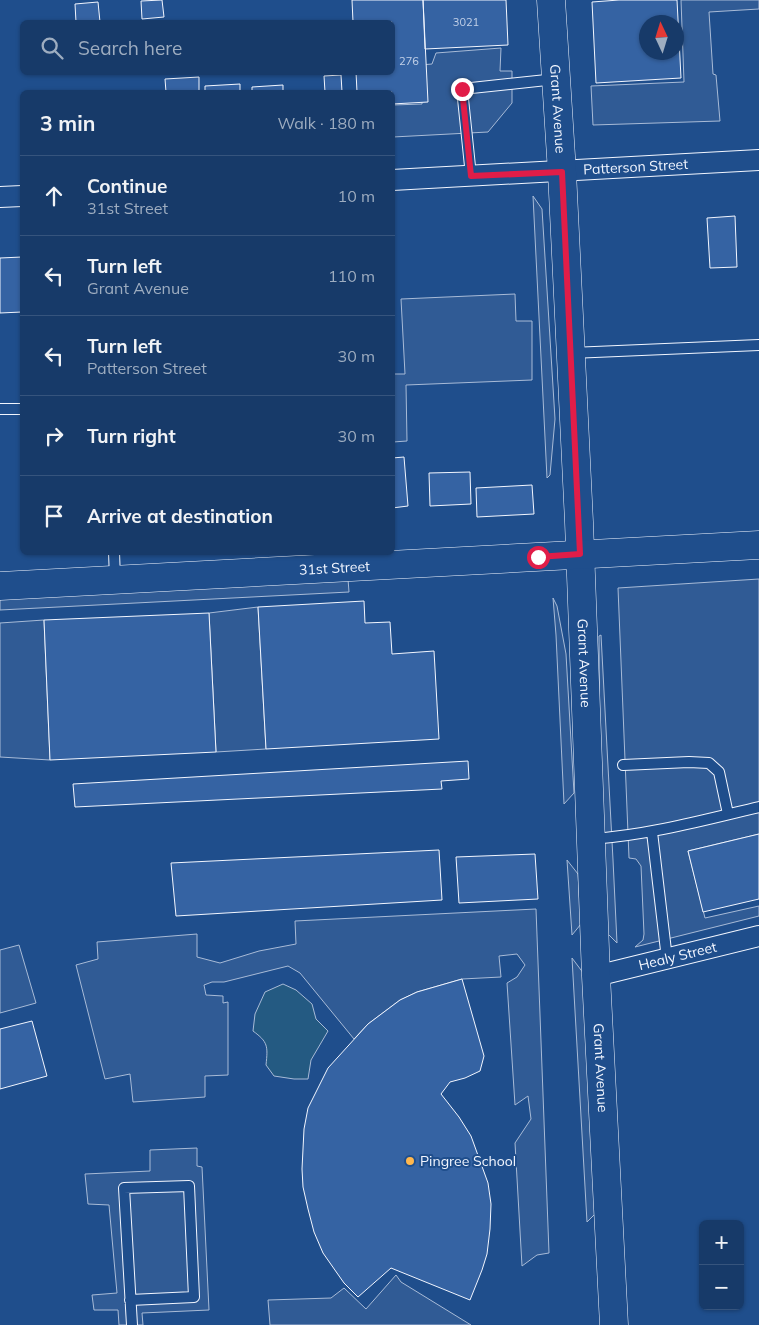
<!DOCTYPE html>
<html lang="en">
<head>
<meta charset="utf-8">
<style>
	:root { --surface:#173a69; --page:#244571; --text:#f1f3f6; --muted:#9eadc0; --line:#36547d }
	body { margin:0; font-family:Mulish,sans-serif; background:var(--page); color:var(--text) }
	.controls { position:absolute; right:15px; bottom:15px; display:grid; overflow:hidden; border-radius:8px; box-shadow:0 1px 4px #0004 }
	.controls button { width:45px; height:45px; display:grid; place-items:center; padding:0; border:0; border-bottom:1px solid var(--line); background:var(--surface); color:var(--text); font:25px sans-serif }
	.compass { position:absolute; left:639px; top:15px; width:45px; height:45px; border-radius:50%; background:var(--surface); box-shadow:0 1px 4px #0004; rotate:356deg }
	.stop { position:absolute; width:15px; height:15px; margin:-11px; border:4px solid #e11d48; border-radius:50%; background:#fff }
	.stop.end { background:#e11d48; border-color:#fff; box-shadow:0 1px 5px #0008 }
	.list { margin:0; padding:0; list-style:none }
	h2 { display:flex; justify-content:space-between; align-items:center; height:65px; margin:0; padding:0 20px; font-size:21px }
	h2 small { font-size:16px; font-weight:400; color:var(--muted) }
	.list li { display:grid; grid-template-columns:32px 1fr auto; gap:15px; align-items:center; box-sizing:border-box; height:80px; padding:0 20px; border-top:1px solid var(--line) }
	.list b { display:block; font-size:19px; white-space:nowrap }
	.list p { margin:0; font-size:16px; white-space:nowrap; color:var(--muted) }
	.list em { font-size:16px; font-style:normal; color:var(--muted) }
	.icon { flex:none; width:28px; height:28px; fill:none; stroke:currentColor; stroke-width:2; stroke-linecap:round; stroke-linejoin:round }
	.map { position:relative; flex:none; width:759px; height:1325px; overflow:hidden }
	.search { position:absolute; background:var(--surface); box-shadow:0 1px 4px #0004; left:20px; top:20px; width:375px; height:55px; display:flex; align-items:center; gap:12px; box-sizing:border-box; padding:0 18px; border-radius:8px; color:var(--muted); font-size:19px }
	.panel { position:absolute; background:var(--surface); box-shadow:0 1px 4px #0004; left:20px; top:90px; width:375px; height:465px; border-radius:8px }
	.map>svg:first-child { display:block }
	.green { fill:#245a82; stroke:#a8bbd7 }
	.parking { fill:#305b95; stroke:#a8bbd7 }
	.building { fill:#3563a3; stroke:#f2f6ff; fill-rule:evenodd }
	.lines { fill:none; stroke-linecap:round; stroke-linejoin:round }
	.lane-casing { stroke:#f2f6ff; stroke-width:12 }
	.street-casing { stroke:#f2f6ff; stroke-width:22 }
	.secondary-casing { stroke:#f2f6ff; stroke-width:29 }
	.primary-casing { stroke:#f2f6ff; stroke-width:29 }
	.lane { stroke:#1f4e8c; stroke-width:10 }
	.street { stroke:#1f4e8c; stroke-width:20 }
	.secondary { stroke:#1f4e8c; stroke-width:28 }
	.primary { stroke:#1f4e8c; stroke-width:28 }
	.route { stroke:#e11d48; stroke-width:6 }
	.poi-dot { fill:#ffb74d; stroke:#1f4e8c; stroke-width:2 }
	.labels { text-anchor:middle; stroke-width:4; stroke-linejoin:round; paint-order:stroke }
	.number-label { font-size:11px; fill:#c3d1e8 }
	.street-label { font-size:14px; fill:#f2f6ff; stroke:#1f4e8c }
	.poi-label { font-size:14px; fill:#f2f6ff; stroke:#1f4e8c; text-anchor:start }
</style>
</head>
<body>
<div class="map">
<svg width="759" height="1325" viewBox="0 0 759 1325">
	<rect width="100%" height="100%" fill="#1f4e8c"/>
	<path class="green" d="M283 984 296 990 312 1004 316 1019 328 1031 311 1060 308 1079H294L274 1076 266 1065C268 1046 268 1042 253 1031L255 1014 265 992Z"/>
	<path class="parking" d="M681 0H759V9L709 12 713 74 716 75 720 121 593 125 591 86 684 82Z
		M501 48 500 71H512V103L488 132 393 137V105L422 104 420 65 432 64 436 53Z
		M533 196 542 209 555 419 550 475 547 478Z
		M515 294 516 321H532V380L406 385 407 441 393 442V374H405L401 299Z
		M348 579 349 592 0 610V598Z
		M759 579V834L688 851 705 918 759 906V916L635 947 643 940 644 934 641 866 636 859 629 858 618 588Z
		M553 598 557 606 566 654 574 793 564 804 556 635Z
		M258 607 266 749 216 752 209 613Z
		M44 620 50 760 0 757V623Z
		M601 635 613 860 617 943 607 933 600 815 599 636Z
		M567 860 578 874 581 924 572 935Z
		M536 909 549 1253 537 1255 522 1266 515 1143 531 1119 528 1096 515 1105 507 983 517 977 525 965 517 954 499 956 501 977 462 979 417 992 400 1000 368 1024 354 1039 300 973 288 966 224 982H212L204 985 206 995 223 996V1003L228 1002V1075L205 1076V1097L133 1102 130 1074 105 1079 76 965 98 959 97 942 197 934V957L220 963 259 951 296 944 295 921Z
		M19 945 36 1003 0 1013V950Z
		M572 958 584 974 596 1213 587 1222Z
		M197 1148V1166L202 1167 209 1310 142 1313 143 1325H119L118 1310H94L92 1295 117 1293 109 1205 88 1204 85 1174 150 1171V1150Z
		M396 1275 401 1282 471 1325H270L268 1300 331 1298 344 1288 366 1309Z"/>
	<path class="building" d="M162 0 164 17 142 19 141 1Z
		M352 0H423L428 102 392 104V92H357L356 72H392V22H353Z
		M423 0H506L508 45 425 49Z
		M619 0H677L681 78 596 83 592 2ZM646 22H676V52H646Z
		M98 2 100 22H76L75 4Z
		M341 75 342 92H325L324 76Z
		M199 77V92H166L165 79Z
		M240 84V92H205V86Z
		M283 85V92H252V87Z
		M735 216 737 267 710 268 707 218Z
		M22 257V312L0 313V258Z
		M404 457 408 506 392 508V458Z
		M470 472 471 504 430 506 429 473Z
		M532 485 534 514 477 517 476 488Z
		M364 601 365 623 390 622 392 654 434 651 439 739 266 749 258 607Z
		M209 613 216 752 50 760 44 620Z
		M468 761 469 779 441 781 442 789 75 807 73 784Z
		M759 834V899L703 912 688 851Z
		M439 850 442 900 176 916 171 863Z
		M535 854 538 899 459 903 456 857Z
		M462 979 484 1056 480 1071 465 1078 450 1082 441 1094 459 1117 471 1136 488 1183 491 1204 490 1229 487 1254 482 1270 470 1300 391 1268 358 1297 344 1283 323 1253 314 1232 308 1209 303 1187 302 1169 304 1129 308 1108 328 1068 368 1024 400 1000 417 992Z
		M32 1021 47 1076 0 1089V1029Z"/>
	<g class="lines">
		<defs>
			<path id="lane" d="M471 176 462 89 556 79
				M571 353 759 345
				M0 409H22
				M114 552 115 579
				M623 765 689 762 709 763 719 772 728 814
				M652 832 667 959
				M592 839C649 835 704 820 759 807
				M130 1300 194 1297 189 1186 124 1188 132 1325"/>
			<g id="street">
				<path id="s1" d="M392 180 759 160"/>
				<path d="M0 197 22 196"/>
				<path id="s2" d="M596 976 759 936"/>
			</g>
			<g id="secondary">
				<path id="s3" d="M551 0 562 172 579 522 596 976 614 1325"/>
			</g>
			<g id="primary">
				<path id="s4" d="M0 586 759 545"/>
			</g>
		</defs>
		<use href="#lane" class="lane-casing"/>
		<use href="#street" class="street-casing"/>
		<use href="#secondary" class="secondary-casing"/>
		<use href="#primary" class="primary-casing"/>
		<use href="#lane" class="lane"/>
		<use href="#street" class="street"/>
		<use href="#secondary" class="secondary"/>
		<use href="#primary" class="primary"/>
	</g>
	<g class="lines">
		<path class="route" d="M462 89 471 176 562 172 580 554 538 557"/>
	</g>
	<circle class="poi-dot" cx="410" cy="1161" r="5"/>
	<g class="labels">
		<g class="number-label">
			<text x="466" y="26">3021</text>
			<text x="409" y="65">276</text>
		</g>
		<g class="street-label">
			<text dy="5" stroke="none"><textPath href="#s3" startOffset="109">Grant Avenue</textPath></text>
			<text dy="5" stroke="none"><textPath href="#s1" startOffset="244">Patterson Street</textPath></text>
			<text dy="5" stroke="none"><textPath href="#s4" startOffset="335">31st Street</textPath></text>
			<text dy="5" stroke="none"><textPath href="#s3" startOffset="664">Grant Avenue</textPath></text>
			<text dy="5" stroke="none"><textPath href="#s2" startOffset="84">Healy Street</textPath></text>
			<text dy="5" stroke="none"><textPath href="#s3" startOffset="1069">Grant Avenue</textPath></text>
		</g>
		<g class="poi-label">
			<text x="420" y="1166">Pingree School</text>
		</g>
	</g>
</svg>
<div class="controls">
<button>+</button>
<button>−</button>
</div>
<svg class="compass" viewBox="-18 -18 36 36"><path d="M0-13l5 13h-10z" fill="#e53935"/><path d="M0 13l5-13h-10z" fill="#9eadc0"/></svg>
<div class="stop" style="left:538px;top:557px"></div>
<div class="stop end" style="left:462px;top:89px"></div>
<div class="search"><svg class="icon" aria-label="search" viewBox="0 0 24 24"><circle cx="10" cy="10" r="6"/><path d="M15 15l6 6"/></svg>Search here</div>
<section class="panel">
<h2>3 min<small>Walk · 180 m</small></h2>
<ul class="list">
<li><svg class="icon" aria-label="ahead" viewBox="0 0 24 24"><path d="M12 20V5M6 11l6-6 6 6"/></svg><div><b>Continue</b><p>31st Street</p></div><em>10 m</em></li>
<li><svg class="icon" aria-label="left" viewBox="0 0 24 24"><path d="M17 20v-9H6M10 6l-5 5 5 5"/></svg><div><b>Turn left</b><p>Grant Avenue</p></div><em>110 m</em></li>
<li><svg class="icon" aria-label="left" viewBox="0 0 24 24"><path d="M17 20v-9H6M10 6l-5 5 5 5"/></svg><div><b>Turn left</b><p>Patterson Street</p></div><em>30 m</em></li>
<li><svg class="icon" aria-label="right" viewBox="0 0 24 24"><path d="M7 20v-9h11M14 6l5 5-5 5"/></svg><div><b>Turn right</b></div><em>30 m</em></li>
<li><svg class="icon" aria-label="arrive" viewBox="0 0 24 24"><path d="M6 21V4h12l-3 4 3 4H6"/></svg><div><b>Arrive at destination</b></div></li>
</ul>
</section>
</div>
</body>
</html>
